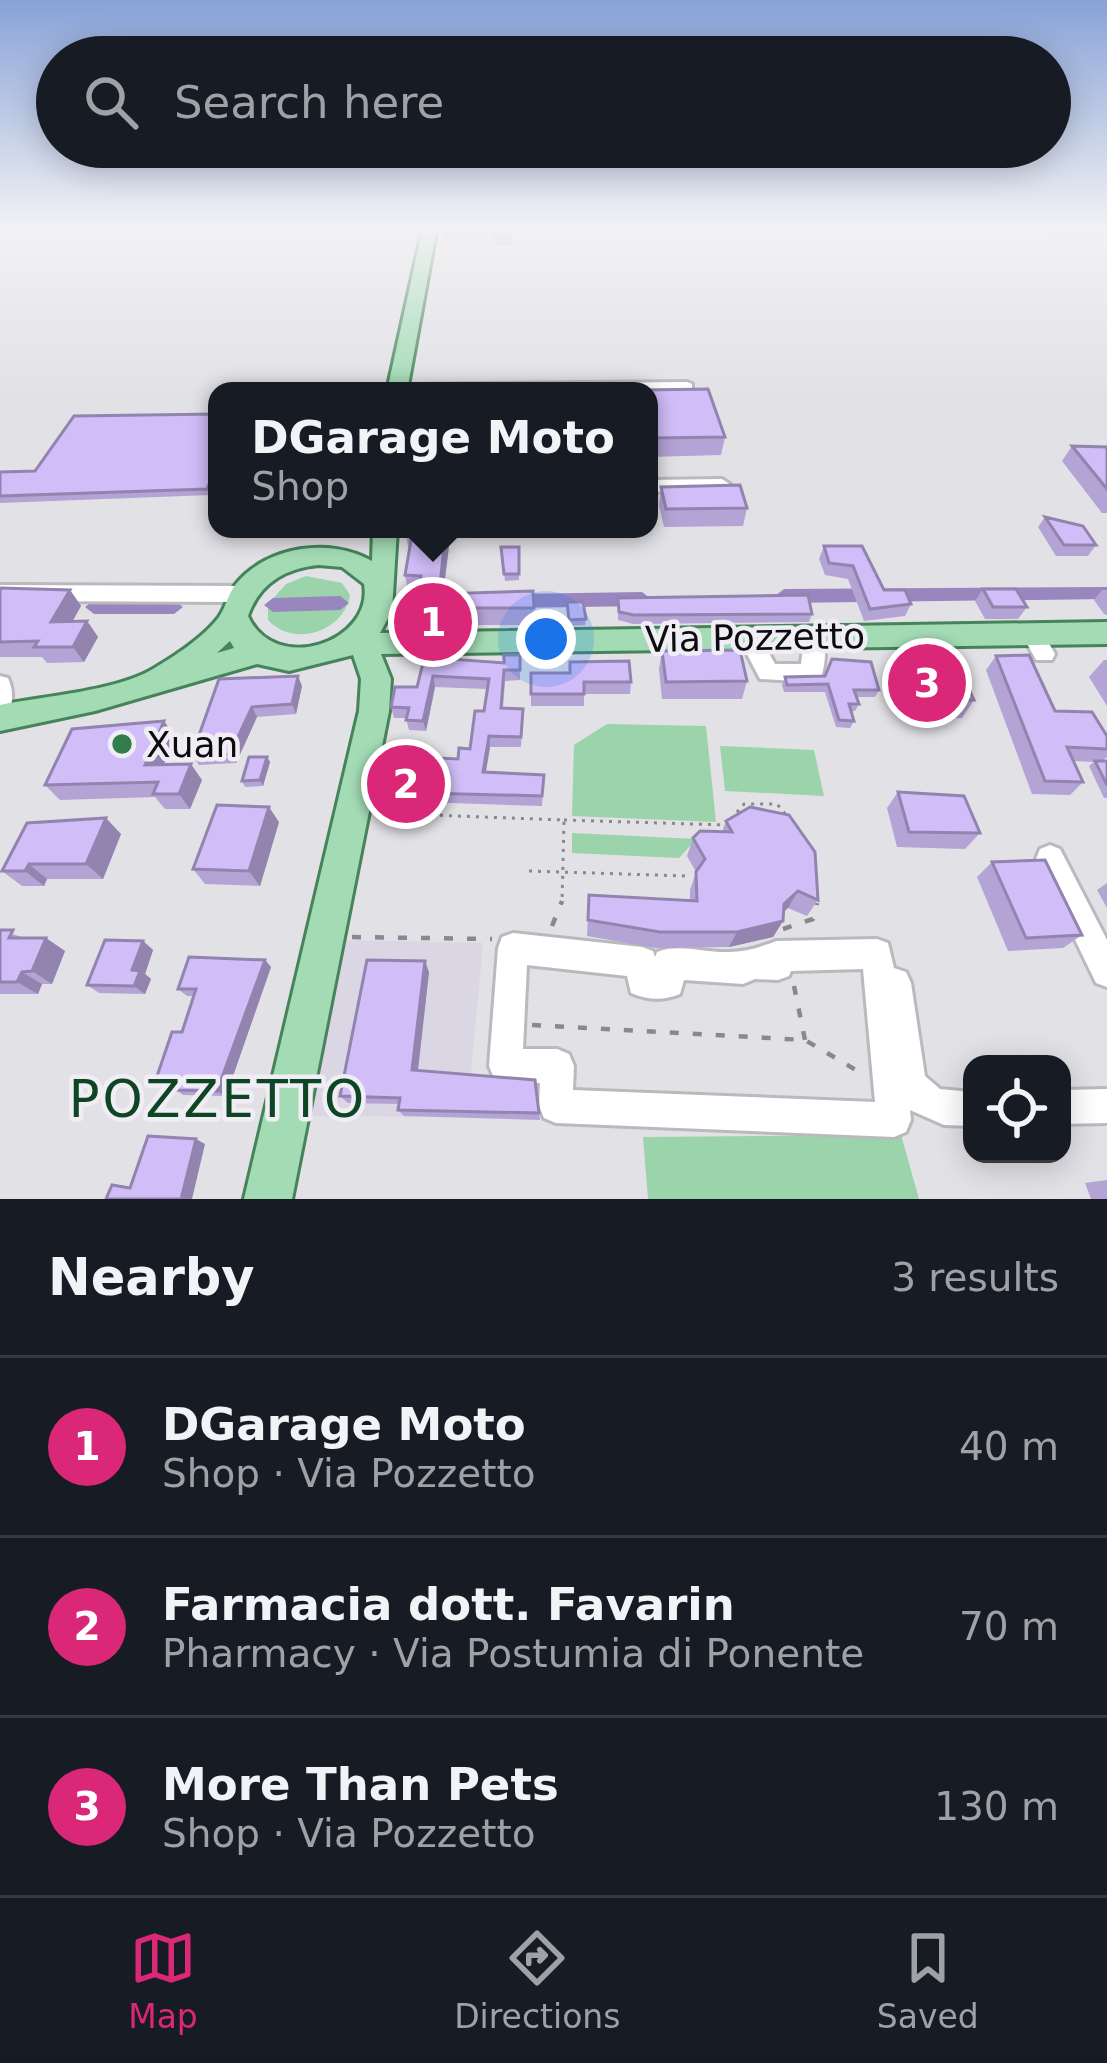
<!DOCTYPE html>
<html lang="en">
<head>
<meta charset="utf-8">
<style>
	:root { --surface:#171b24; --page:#242831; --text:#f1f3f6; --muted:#9ea1a6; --line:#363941; --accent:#db2777 }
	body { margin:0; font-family:"DejaVu Sans",sans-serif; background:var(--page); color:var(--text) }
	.controls { position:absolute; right:36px; bottom:36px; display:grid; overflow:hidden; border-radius:24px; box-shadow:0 6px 30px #0003 }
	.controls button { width:108px; height:108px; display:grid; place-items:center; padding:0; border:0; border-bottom:3px solid var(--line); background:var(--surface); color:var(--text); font:60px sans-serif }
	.you { position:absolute; left:546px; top:639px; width:42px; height:42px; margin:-30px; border:9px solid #fff; border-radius:50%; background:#1a73e8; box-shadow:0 0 0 18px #1a73e833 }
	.badge { display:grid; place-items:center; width:78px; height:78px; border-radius:50%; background:var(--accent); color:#fff; font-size:39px; font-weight:700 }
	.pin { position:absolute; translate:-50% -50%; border:6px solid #fff; box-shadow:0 3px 12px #0006 }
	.popup { position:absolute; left:208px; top:382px; width:450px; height:156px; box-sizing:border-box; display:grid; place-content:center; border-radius:24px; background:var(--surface); filter:drop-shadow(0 3px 9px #0005); font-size:39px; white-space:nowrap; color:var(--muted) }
	.popup b { font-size:45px; color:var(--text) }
	.popup::after { content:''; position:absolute; left:50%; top:100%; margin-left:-24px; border:24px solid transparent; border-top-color:var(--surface) }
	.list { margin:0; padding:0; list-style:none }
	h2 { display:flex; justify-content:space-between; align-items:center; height:156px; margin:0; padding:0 48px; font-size:51px }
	h2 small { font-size:39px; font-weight:400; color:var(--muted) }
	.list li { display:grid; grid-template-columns:78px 1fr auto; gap:36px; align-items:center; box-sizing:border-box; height:180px; padding:0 48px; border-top:3px solid var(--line) }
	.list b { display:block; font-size:45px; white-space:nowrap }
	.list p { margin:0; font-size:39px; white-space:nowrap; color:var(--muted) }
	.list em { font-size:39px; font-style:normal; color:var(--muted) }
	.icon { flex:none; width:66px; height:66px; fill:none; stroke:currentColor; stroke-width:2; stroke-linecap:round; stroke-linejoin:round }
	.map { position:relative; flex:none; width:1107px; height:1199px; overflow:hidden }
	.search { position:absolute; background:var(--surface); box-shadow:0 6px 30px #0003; left:36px; right:36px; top:36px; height:132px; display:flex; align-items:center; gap:30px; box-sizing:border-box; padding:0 42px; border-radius:66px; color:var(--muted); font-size:45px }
	.sheet { height:696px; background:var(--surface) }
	nav { display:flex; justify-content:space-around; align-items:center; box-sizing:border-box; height:168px; border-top:3px solid var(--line); background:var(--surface); font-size:33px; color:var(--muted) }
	nav a { display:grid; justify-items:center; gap:6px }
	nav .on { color:var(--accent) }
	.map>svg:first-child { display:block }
	.built { fill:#dad6e3 }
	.green { fill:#9bd3aa }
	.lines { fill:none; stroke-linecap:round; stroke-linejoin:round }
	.canal { fill:#9986be; fill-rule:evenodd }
	.minor-casing { stroke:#bab9be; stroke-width:6 }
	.major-casing { stroke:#46835a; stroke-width:6 }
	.path-far1 { stroke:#89888c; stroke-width:3; stroke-dasharray:3 6; stroke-linecap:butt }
	.path { stroke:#89888c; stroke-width:4.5; stroke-dasharray:9 14; stroke-linecap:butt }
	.minor { fill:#fff; fill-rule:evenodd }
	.major { fill:#a3dbb5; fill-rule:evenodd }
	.wall { fill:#b4a3d5 }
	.shaded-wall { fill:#9284ae }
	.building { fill:#d1bdf8; stroke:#9284ae; stroke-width:3 }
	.poi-dot { fill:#317e4c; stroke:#f0eef4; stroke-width:4.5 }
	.labels { text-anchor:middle; stroke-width:9; stroke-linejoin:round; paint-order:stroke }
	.street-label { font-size:36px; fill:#0c0b0d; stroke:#f0eef4 }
	.poi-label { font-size:36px; fill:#0c0b0d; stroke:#f0eef4; text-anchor:start }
	.near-quarter-label { font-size:51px; letter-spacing:3px; fill:#0e4524; stroke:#f0eef4 }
</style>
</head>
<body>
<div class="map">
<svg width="1107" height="1199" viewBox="0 0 1107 1199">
	<rect width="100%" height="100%" fill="#e2e1e6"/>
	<path class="built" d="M347 940 483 943 467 1117 311 1116Z"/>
	<path class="green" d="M306 576 342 583 350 595C344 632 293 648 268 620V604L286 584Z
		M607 724 706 726 716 822 572 816 574 745Z
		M720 746 814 750 824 796 725 791Z
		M572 833 696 839 679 858 572 853Z
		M901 1135 919 1199H648L643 1137Z"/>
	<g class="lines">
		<path class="canal" d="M1107 587V599L784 603 775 596 784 589Z
			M642 592 651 599 642 606 514 608 505 601 514 594Z
			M340 596 349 603 340 610 273 612 264 605 273 598Z
			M94 600H174L183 607 174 614H94L85 607Z"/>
		<defs>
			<path id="minor" d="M687 382 692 384V390H389L397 385Z
				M722 479 731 485 728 489 649 492V480Z
				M0 585 243 586 253 594 243 602 0 601Z
				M1032 625 1040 627 1055 654 1052 660H1036L1021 633 1024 627Z
				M813 628 821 630C827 642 826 667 820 679L812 682 760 679 738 637 741 631H757L775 664H801L805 630Z
				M0 676 8 678C13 689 14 702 8 712L0 715Z
				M1050 845 1060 849 1107 940V987L1096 983 1036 859 1040 849Z
				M513 933 642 947 653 951 655 957 657 952C679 943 705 953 729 952 745 952 761 947 776 941L877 939 888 943 894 968 906 972 911 983 925 1076 940 1089 972 1092V1126L944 1125 910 1110 911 1120 906 1132 894 1137 556 1123 544 1118 539 1106 540 1083H506L494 1078 489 1066 498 948 502 937ZM527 965 627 976 631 993C647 1000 664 1001 680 994L684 980 743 984 755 979 778 980 789 976 791 971 863 969 875 1102 573 1090 574 1066 569 1054 557 1049H523Z
				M1107 1089V1123L1062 1124V1090Z"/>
			<path id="major" d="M423 227H437L407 391H387Z
				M373 529H397L392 611 380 633 1107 622V644L381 654 391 679 389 711 292 1199H244L359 711 361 679 353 655 289 671 257 664 95 711 0 731V705C44 696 116 691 153 669 175 656 204 637 219 617 226 607 228 594 236 584 267 546 330 537 372 561ZM319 565 342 567 364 584C374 642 275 676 248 616 259 584 285 568 319 565ZM230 641 234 648 217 653Z"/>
		</defs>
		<use href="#minor" class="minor-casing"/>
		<use href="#major" class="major-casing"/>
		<path class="path-far1" d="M377 813 564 820 562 904
			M731 819 744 804H777L787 816
			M564 820 724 825
			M529 871 686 876"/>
		<path class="path" d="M552 926 562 901
			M783 929 813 919 817 903
			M352 937 492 939
			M794 986 805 1040
			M532 1025 805 1040 861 1073"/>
		<use href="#minor" class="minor"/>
		<use href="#major" class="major"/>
	</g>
	<path class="wall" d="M447 227H513L511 245H496L495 236 446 240 445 231Z
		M967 227H1107V236L970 231Z
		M649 391 725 437 721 455 649 457Z
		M217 414 210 495 0 503V472L35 471Z
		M1072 446 1107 447V513H1102L1062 461Z
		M661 487 747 508 743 526 664 527 659 505Z
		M1045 517 1096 545 1088 556H1056L1038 527Z
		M407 529H448L450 538 443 594 533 591 534 625H419L416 608 418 592H408L405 575 409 551 406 535Z
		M539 529H597V534Z
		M824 546 884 590 911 604 905 616 864 621 848 579 825 575 819 559Z
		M501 547H519V580L505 581Z
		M0 588 70 590 81 606 72 622 87 621 98 637 84 662 47 663 42 657H0Z
		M983 589 1027 607 1018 619H985L975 601Z
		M1102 590H1107V615L1104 614 1094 600Z
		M618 598 812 614 809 622 633 624 618 620Z
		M567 602 586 619 585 625 569 626Z
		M662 651 747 681 742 699H662L659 669Z
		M909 653 974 700 962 718H918L899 672Z
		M520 655V680L505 681 503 708 523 709 521 747H490L486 772 544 775 542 806 390 801 387 792 458 759 470 749 484 711 487 689 435 687 426 731 409 730 406 718H394L391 707 417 687 440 659 504 663Z
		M996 656 1055 711 1107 736V757L1102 761H1107V798H1104L1089 766 1094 762 1073 761 1083 782 1070 795 1032 794 986 670Z
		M1104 660H1107V706L1089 677Z
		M531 673 631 682 630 694H584V706H531Z
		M785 677 879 690 875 697H856L859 704 855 711H851L854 721 850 728 836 727 825 692H784L782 685Z
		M219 679 302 686 296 714 257 717 236 763 199 765 192 755Z
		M164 721 175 737 164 765 202 780 190 809H165L155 797 60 800 45 785Z
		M267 757 270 762 263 786 245 787 242 781Z
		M898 792 980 833 965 849 897 847 887 808Z
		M726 821 818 900 807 916 788 908 783 912V921L773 937 729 947 656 948 587 936 589 895 690 901V890L696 872 687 856 693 838 722 832Z
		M279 822 260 886 205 884 193 869Z
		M121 834 103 879H47L44 886H22L2 871Z
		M992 862 1082 935 1063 948 1008 951 977 877Z
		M1107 883V908L1097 890Z
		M0 930 65 951 52 984H42L38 994H0Z
		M143 941 153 950 145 974 151 979 145 994 99 993 87 985Z
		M265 960 271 967 226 1096 183 1095 174 1088H166L155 1082 182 1032 194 996H187L178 989Z
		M429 972 418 1070 535 1080 540 1120 404 1116 398 1110 399 1104 348 1103 340 1096Z
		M1107 1180V1199H1091L1085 1183Z"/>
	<path class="shaded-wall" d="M217 465V477L210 495 207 489Z
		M446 529H448L450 538 441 611 439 594Z
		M70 590 81 606 63 638 51 622Z
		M87 621 98 637 84 662 73 647Z
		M298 676 302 686 296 714 292 704Z
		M433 676 435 687 426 731 423 721Z
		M252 707 257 717 236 763 230 754Z
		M164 721 175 737 157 780 145 765Z
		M489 736 490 747 484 782 483 772Z
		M267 757 270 762 263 786 260 780Z
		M191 764 202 780 190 809 179 794Z
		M269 807 279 822 260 886 249 871Z
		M106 818 121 834 103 879 86 864Z
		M29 864 47 879 44 886 25 871Z
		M798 891 788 908 774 921 784 904Z
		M783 921 773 937 729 947 737 932Z
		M46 938 65 951 52 984 32 971Z
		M143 941 153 950 145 974 151 979 145 994 134 986 132 970Z
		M265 960 271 967 226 1096 217 1091Z
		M425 961 429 972 417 1078 412 1070Z
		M22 972 42 984 38 994 17 982Z
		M196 1139 205 1144 192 1199H181Z"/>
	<path class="building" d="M447 227H512L511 237H495L498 228 445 231Z
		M437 384H458L457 391H436Z
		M708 389 725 437 651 438 649 428V391L641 390Z
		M217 414V465L207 489 0 496V472L35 471 74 416Z
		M1072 446 1107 447V489Z
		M740 485 747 508 666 509 661 487Z
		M1045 517 1083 526 1096 545H1064Z
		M407 529H446L439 594 533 591 534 608H416L421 576 405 575 412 535H406Z
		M824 546H862L884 590H905L911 604 870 609 853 566 829 563Z
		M501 547H519V574H504Z
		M0 588 70 590 51 622 87 621 73 647H34L38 641 0 642Z
		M983 589H1016L1027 607H993Z
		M808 595 812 614 634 615 619 612 618 598Z
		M567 602H583L586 619 569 620Z
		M427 647H438L436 658 504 663V655H520V670H504L501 708 523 709 521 737 489 736 483 772 544 775 542 796 387 792 395 756 458 759 459 748 470 749 475 711H484L489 679 433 676 423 721 406 720 409 708 391 707 395 687H417Z
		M740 650 747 681 666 682 662 651Z
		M909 653H952L974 700H929Z
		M1029 655 1055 711 1092 712 1107 736V749L1067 747 1083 782 1045 781 996 656Z
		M832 659 871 662 879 690H854L859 704H849L854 721 839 720 828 684 787 685 785 677 825 676Z
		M629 661 631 682H584V694H531V673H570V662Z
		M298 676 292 704 252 707 230 754 192 755 219 679Z
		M164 721 145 765 191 764 179 794H153L158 782 45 785 72 729Z
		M249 757H267L260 780 242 781Z
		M1095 761H1107V785Z
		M898 792 964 796 980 833 909 832Z
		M217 805 269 807 249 871 193 869Z
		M750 807 789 815 815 852 818 900 798 891 784 904 783 921 737 932H660L588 920 589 895 697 901 696 872 705 859 693 838 700 831 732 832 726 821Z
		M106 818 86 864H29L25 871H2L27 823Z
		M1045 860 1082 935 1026 938 992 862Z
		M0 930H13L9 938H46L32 971 22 972 17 982H0Z
		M105 940 143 941 132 970 140 971 134 986 87 985Z
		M189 957 265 960 217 1091 174 1090 176 1083 155 1082 172 1032H182L196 989H178Z
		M367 960 425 961 412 1070 535 1080 539 1113 398 1110 400 1098 340 1096Z
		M148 1136 196 1139 181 1199H106L112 1185 130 1188Z"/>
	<linearGradient id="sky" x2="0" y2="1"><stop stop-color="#88a2d7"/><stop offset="0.58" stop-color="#f2f2f4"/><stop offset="1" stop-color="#f2f2f4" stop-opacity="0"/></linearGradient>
	<rect width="1107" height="394" fill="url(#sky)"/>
	<circle class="poi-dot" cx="122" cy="744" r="12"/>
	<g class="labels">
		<g class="street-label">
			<text transform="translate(755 637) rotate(-1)" y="13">Via Pozzetto</text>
		</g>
		<g class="poi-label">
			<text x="146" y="757">Xuan</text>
		</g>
		<g class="near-quarter-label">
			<text x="218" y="1117">POZZETTO</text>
		</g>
	</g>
</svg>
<div class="controls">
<button><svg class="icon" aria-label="locate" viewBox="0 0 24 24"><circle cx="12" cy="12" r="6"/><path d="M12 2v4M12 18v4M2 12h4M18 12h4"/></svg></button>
</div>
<div class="you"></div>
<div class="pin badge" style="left:433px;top:622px">1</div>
<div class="popup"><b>DGarage Moto</b>Shop</div>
<div class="pin badge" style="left:406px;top:784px">2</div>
<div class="pin badge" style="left:927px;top:683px">3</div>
<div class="search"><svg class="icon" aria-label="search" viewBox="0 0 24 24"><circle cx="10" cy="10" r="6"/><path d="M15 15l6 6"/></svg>Search here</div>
</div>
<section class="sheet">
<h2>Nearby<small>3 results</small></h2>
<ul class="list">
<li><span class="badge">1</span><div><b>DGarage Moto</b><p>Shop · Via Pozzetto</p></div><em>40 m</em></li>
<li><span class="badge">2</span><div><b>Farmacia dott. Favarin</b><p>Pharmacy · Via Postumia di Ponente</p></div><em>70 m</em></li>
<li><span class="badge">3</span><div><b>More Than Pets</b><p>Shop · Via Pozzetto</p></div><em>130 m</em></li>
</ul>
</section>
<nav>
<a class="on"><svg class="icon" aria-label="map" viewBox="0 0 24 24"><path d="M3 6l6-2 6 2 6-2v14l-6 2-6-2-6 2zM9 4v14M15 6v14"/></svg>Map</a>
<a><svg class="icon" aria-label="directions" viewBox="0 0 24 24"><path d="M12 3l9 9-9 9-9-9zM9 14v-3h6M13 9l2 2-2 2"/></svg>Directions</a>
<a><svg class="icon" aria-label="saved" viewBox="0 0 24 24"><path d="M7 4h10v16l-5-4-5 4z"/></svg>Saved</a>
</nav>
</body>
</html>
